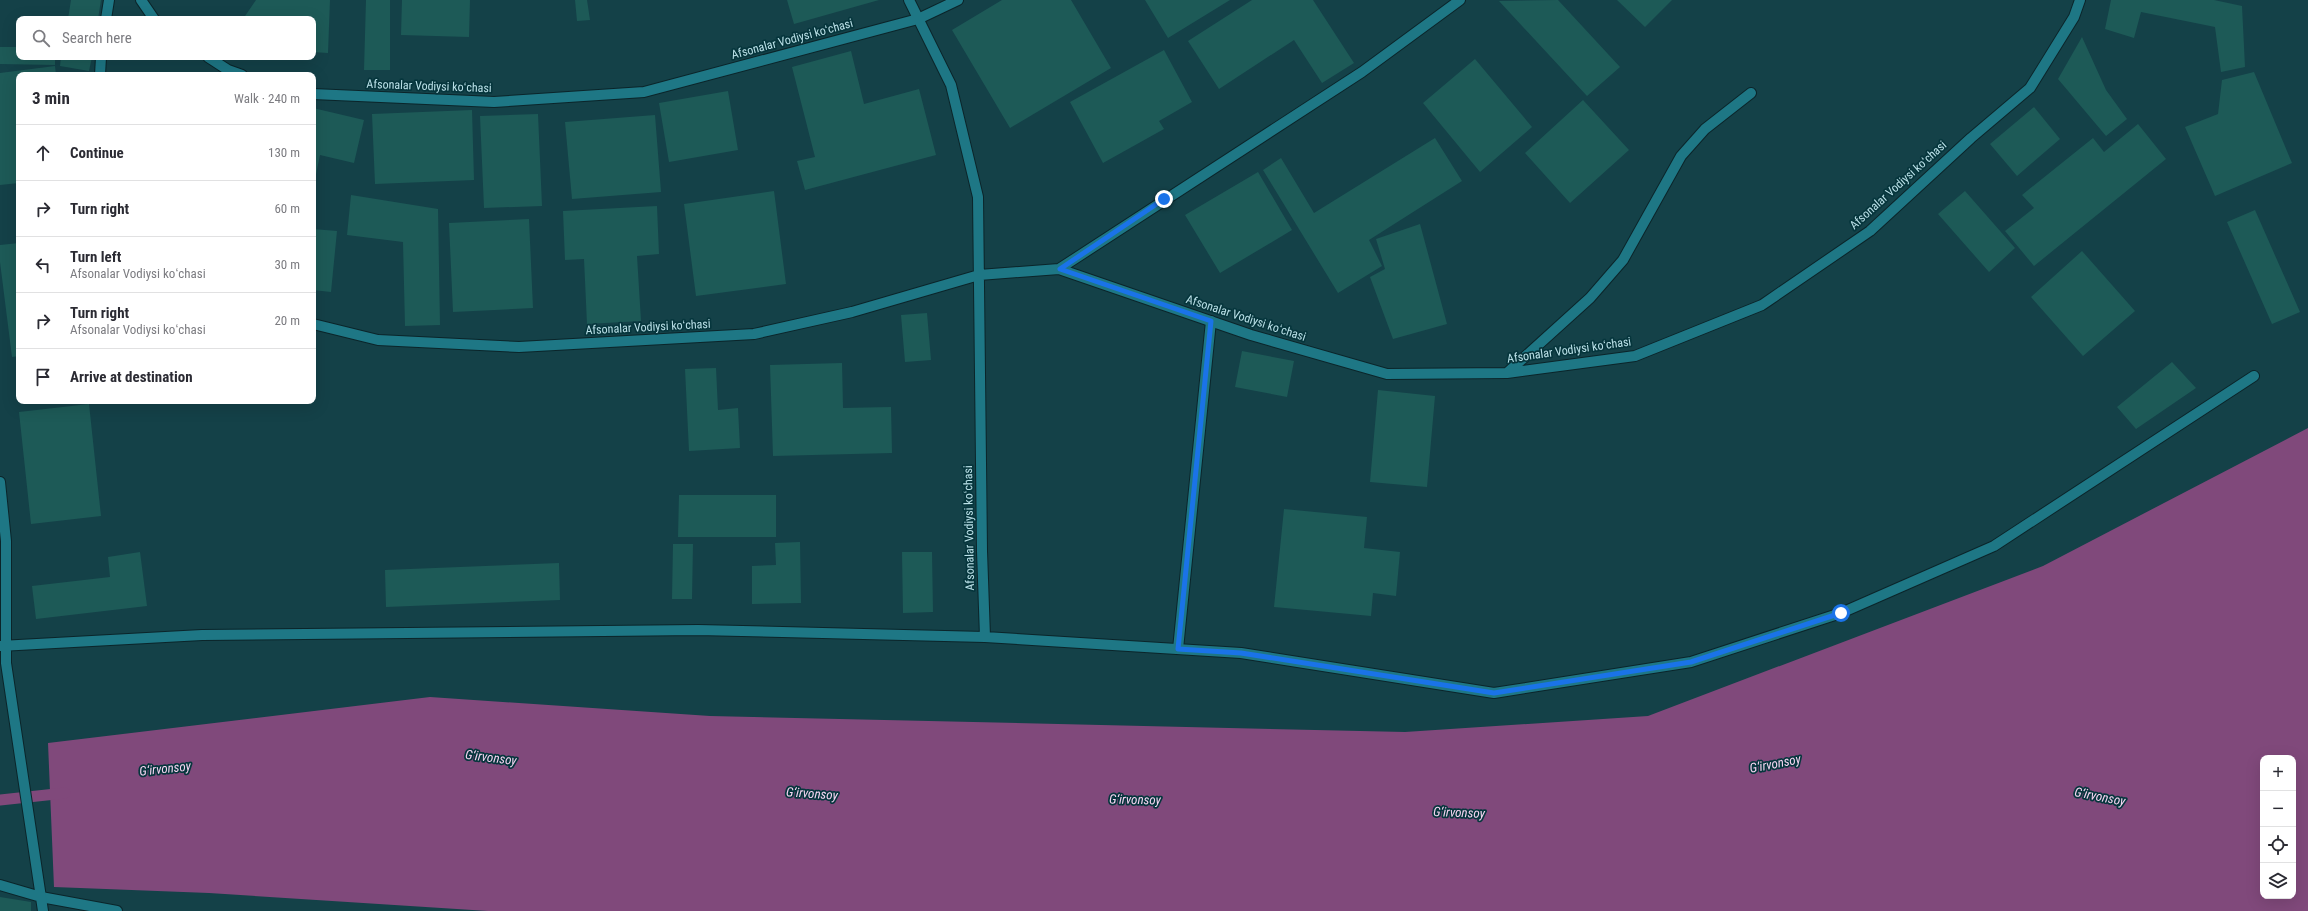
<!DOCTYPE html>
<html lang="en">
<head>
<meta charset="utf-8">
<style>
	:root { --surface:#fff; --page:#f2f2f3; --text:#2b2b33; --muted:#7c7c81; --line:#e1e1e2 }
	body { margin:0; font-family:"Roboto Condensed",sans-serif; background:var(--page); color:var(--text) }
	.controls { position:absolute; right:12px; bottom:12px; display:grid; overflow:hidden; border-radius:8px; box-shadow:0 4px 16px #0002 }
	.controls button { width:36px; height:36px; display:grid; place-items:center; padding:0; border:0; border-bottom:1px solid var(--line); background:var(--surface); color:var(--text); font:20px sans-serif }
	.stop { position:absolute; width:12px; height:12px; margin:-9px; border:3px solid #1a73e8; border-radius:50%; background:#fff }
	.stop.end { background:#1a73e8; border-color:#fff; box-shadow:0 1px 4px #0008 }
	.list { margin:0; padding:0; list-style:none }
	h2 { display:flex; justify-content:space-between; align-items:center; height:52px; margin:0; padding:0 16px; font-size:17px }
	h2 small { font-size:13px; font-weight:400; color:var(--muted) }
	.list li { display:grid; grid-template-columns:26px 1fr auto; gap:12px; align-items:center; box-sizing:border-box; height:56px; padding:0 16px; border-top:1px solid var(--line) }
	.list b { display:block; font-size:15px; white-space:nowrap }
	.list p { margin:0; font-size:13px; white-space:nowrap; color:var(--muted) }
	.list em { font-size:13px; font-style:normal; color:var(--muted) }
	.icon { flex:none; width:22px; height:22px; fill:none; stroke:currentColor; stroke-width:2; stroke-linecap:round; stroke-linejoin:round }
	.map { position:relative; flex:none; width:2308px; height:911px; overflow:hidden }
	.search { position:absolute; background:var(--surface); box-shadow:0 4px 16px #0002; left:16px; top:16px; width:300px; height:44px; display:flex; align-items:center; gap:10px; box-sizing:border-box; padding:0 14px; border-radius:8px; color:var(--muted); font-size:15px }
	.panel { position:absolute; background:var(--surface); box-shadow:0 4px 16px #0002; left:16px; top:72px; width:300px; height:332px; border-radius:8px }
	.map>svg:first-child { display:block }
	.water { fill:#80497b; fill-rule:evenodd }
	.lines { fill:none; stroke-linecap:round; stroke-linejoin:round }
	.stream { stroke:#80497b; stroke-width:11 }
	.building { fill:#1d5a57 }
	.lane-casing { stroke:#0b252a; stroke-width:12 }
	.street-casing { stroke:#0b252a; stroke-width:12 }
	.lane { stroke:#1e7785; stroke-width:10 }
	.street { stroke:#1e7785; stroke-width:10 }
	.route { stroke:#1a73e8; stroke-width:5 }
	.labels { text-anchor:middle; stroke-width:3.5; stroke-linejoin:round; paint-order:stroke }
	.street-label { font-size:12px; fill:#bbe1e8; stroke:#06363d }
	.water-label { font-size:13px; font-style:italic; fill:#f8d6f3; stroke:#06363d }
</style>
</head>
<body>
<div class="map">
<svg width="2308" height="911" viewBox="0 0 2308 911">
	<rect width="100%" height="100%" fill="#144148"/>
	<path class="water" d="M2308 428V911H488L209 893 54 887 48 743 430 697 710 716 1405 732 1648 716 2043 566ZM2263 758H2293V896H2263Z"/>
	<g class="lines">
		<path class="stream" d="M0 800 65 793"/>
	</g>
	<path class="building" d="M71 0H101L98 19H68Z
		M256 0H330L328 53 313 52V19H243Z
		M366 0H390V70H364Z
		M402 0H470L469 37 401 35Z
		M575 0H587L590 20 577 21Z
		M787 0H879L794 24Z
		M1002 0H1071L1111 68 1010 128 952 30Z
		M1145 0H1230L1168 38Z
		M1252 0H1313L1354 63 1322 83 1294 40 1219 89 1188 41Z
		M1558 0 1620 67 1587 96 1499 1Z
		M1617 0H1672L1645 27Z
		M2111 0H2214L2242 6 2245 67 2221 72 2215 27 2141 12 2134 38 2105 29Z
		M2082 37 2106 90 2127 119 2106 136 2058 79Z
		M0 47H19V57H55V65L0 64Z
		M1164 50 1192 102 1159 121 1164 129 1103 163 1070 102Z
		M851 51 864 104 919 89 936 155 805 190 797 161 815 157 792 67Z
		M61 57H92L89 71 60 66Z
		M1475 59 1532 127 1480 172 1423 103Z
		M55 66 56 75H19V183L0 185V73Z
		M2254 72 2292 163 2215 196 2185 127 2218 114 2222 80Z
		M728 91 738 150 669 162 659 103Z
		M1583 100 1629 150 1570 203 1525 153Z
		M2034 107 2060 139 2017 176 1990 144Z
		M313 108 364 120 354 163 320 155 314 184Z
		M472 110 474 180 375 184 372 114Z
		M538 114 542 206 484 208 480 116Z
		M655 115 661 192 572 199 565 122Z
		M2138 124 2166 159 2034 266 2005 231 2034 208 2022 195 2093 138 2104 152Z
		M1435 138 1462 181 1369 240 1382 266 1338 293 1263 170 1281 158 1314 213Z
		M1258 172 1292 230 1220 273 1185 215Z
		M774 191 786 284 696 296 684 204Z
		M1965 191 2015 248 1989 272 1938 214Z
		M351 195 438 209 440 325 405 326 403 242 347 235Z
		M657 206 659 254 637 256 641 321 587 324 584 259 565 260 563 211Z
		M2255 210 2300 312 2272 324 2227 222Z
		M529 219 533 308 453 312 449 223Z
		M1420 224 1447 324 1393 339 1370 277 1385 269 1376 239Z
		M313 229 337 231 331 292 313 290Z
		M19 243V356L12 357 0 262V245Z
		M2082 251 2135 311 2083 356 2031 297Z
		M927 313 931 360 905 362 901 315Z
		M1242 351 1294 361 1287 397 1235 387Z
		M2172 362 2196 388 2136 429 2117 407Z
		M842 363 843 408 891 407 892 453 773 456 770 365Z
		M716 368 718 410 738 408 740 448 689 451 685 369Z
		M1378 390 1435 396 1427 487 1370 482Z
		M89 404 101 516 31 524 19 412Z
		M679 495H776V537H678Z
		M1284 509 1367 517 1364 548 1400 552 1396 596 1373 593 1371 616 1274 607Z
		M800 542 801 603 752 604V566L776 565 775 543Z
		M673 544H693L692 599H672Z
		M140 552 147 606 36 619 32 586 110 577 108 557Z
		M902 552H932L933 612 903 613Z
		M559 563 560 600 386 607 385 570Z
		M0 897 31 902V911H0Z"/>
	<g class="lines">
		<defs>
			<path id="lane" d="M1178 649 1211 321
				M41 897 117 911"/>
			<path id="street" d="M141 0 154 19
				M909 0 951 85 978 197 982 551 985 637
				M106 19 109 0
				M208 57 228 70 242 75
				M100 75 101 57
				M313 94 494 102 644 92 918 19 958 0
				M1059 269 1362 72 1460 0
				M313 324 378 340 519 347 754 334 852 312 979 275 1059 269 1251 335 1387 374 1507 373 1635 356 1762 305 1870 231 1971 138 2030 88 2074 17 2080 0
				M1507 373 1590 298 1623 260 1681 156 1705 129 1751 93
				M0 482 6 541V663L43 911
				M0 646 202 635 698 630 985 637 1241 653 1494 693 1691 662 1841 613 1994 546 2254 376
				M0 885 41 897"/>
		</defs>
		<use href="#lane" class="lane-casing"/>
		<use href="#street" class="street-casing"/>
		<use href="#lane" class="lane"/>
		<use href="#street" class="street"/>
	</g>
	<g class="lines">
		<path class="route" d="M1164 199 1060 269 1211 321 1178 649 1241 653 1494 693 1691 662 1841 613"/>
	</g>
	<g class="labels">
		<g class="street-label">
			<text transform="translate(792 39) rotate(-15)" y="4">Afsonalar Vodiysi koʻchasi</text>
			<text transform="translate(429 86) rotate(2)" y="4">Afsonalar Vodiysi koʻchasi</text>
			<text transform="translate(1898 185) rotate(-42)" y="4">Afsonalar Vodiysi koʻchasi</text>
			<text transform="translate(1246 318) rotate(18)" y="4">Afsonalar Vodiysi koʻchasi</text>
			<text transform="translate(648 327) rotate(-3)" y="4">Afsonalar Vodiysi koʻchasi</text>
			<text transform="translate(1569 350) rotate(-8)" y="4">Afsonalar Vodiysi koʻchasi</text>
			<text transform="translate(969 528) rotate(-91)" y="4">Afsonalar Vodiysi koʻchasi</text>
		</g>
		<g class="water-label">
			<text transform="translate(491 757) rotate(7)" y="5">G‘irvonsoy</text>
			<text transform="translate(1775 763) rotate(-11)" y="5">G‘irvonsoy</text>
			<text transform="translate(165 768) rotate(-6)" y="5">G‘irvonsoy</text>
			<text transform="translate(812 793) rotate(4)" y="5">G‘irvonsoy</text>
			<text transform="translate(2100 796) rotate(11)" y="5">G‘irvonsoy</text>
			<text transform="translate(1135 799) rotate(1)" y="5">G‘irvonsoy</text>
			<text transform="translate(1459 812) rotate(2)" y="5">G‘irvonsoy</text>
		</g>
	</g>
</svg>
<div class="controls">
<button>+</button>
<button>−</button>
<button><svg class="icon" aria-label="locate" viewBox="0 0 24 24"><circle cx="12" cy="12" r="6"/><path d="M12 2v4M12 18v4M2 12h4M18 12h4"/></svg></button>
<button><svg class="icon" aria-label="layers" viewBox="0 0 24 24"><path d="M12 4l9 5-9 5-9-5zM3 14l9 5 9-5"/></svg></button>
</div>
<div class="stop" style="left:1841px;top:613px"></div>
<div class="stop end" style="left:1164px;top:199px"></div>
<div class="search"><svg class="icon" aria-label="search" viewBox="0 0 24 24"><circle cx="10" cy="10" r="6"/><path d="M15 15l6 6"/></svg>Search here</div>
<section class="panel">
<h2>3 min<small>Walk · 240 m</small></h2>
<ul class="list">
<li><svg class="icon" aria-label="ahead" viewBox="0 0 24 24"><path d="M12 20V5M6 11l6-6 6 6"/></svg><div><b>Continue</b></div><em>130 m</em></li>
<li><svg class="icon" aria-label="right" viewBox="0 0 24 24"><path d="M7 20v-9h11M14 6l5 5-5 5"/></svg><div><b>Turn right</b></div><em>60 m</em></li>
<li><svg class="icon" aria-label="left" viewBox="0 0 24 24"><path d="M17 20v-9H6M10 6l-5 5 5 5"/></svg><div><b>Turn left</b><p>Afsonalar Vodiysi koʻchasi</p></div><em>30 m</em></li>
<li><svg class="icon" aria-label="right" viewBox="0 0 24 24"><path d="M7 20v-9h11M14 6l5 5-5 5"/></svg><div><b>Turn right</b><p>Afsonalar Vodiysi koʻchasi</p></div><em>20 m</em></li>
<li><svg class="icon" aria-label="arrive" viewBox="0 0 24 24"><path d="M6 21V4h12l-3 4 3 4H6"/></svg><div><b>Arrive at destination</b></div></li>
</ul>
</section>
</div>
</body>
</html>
